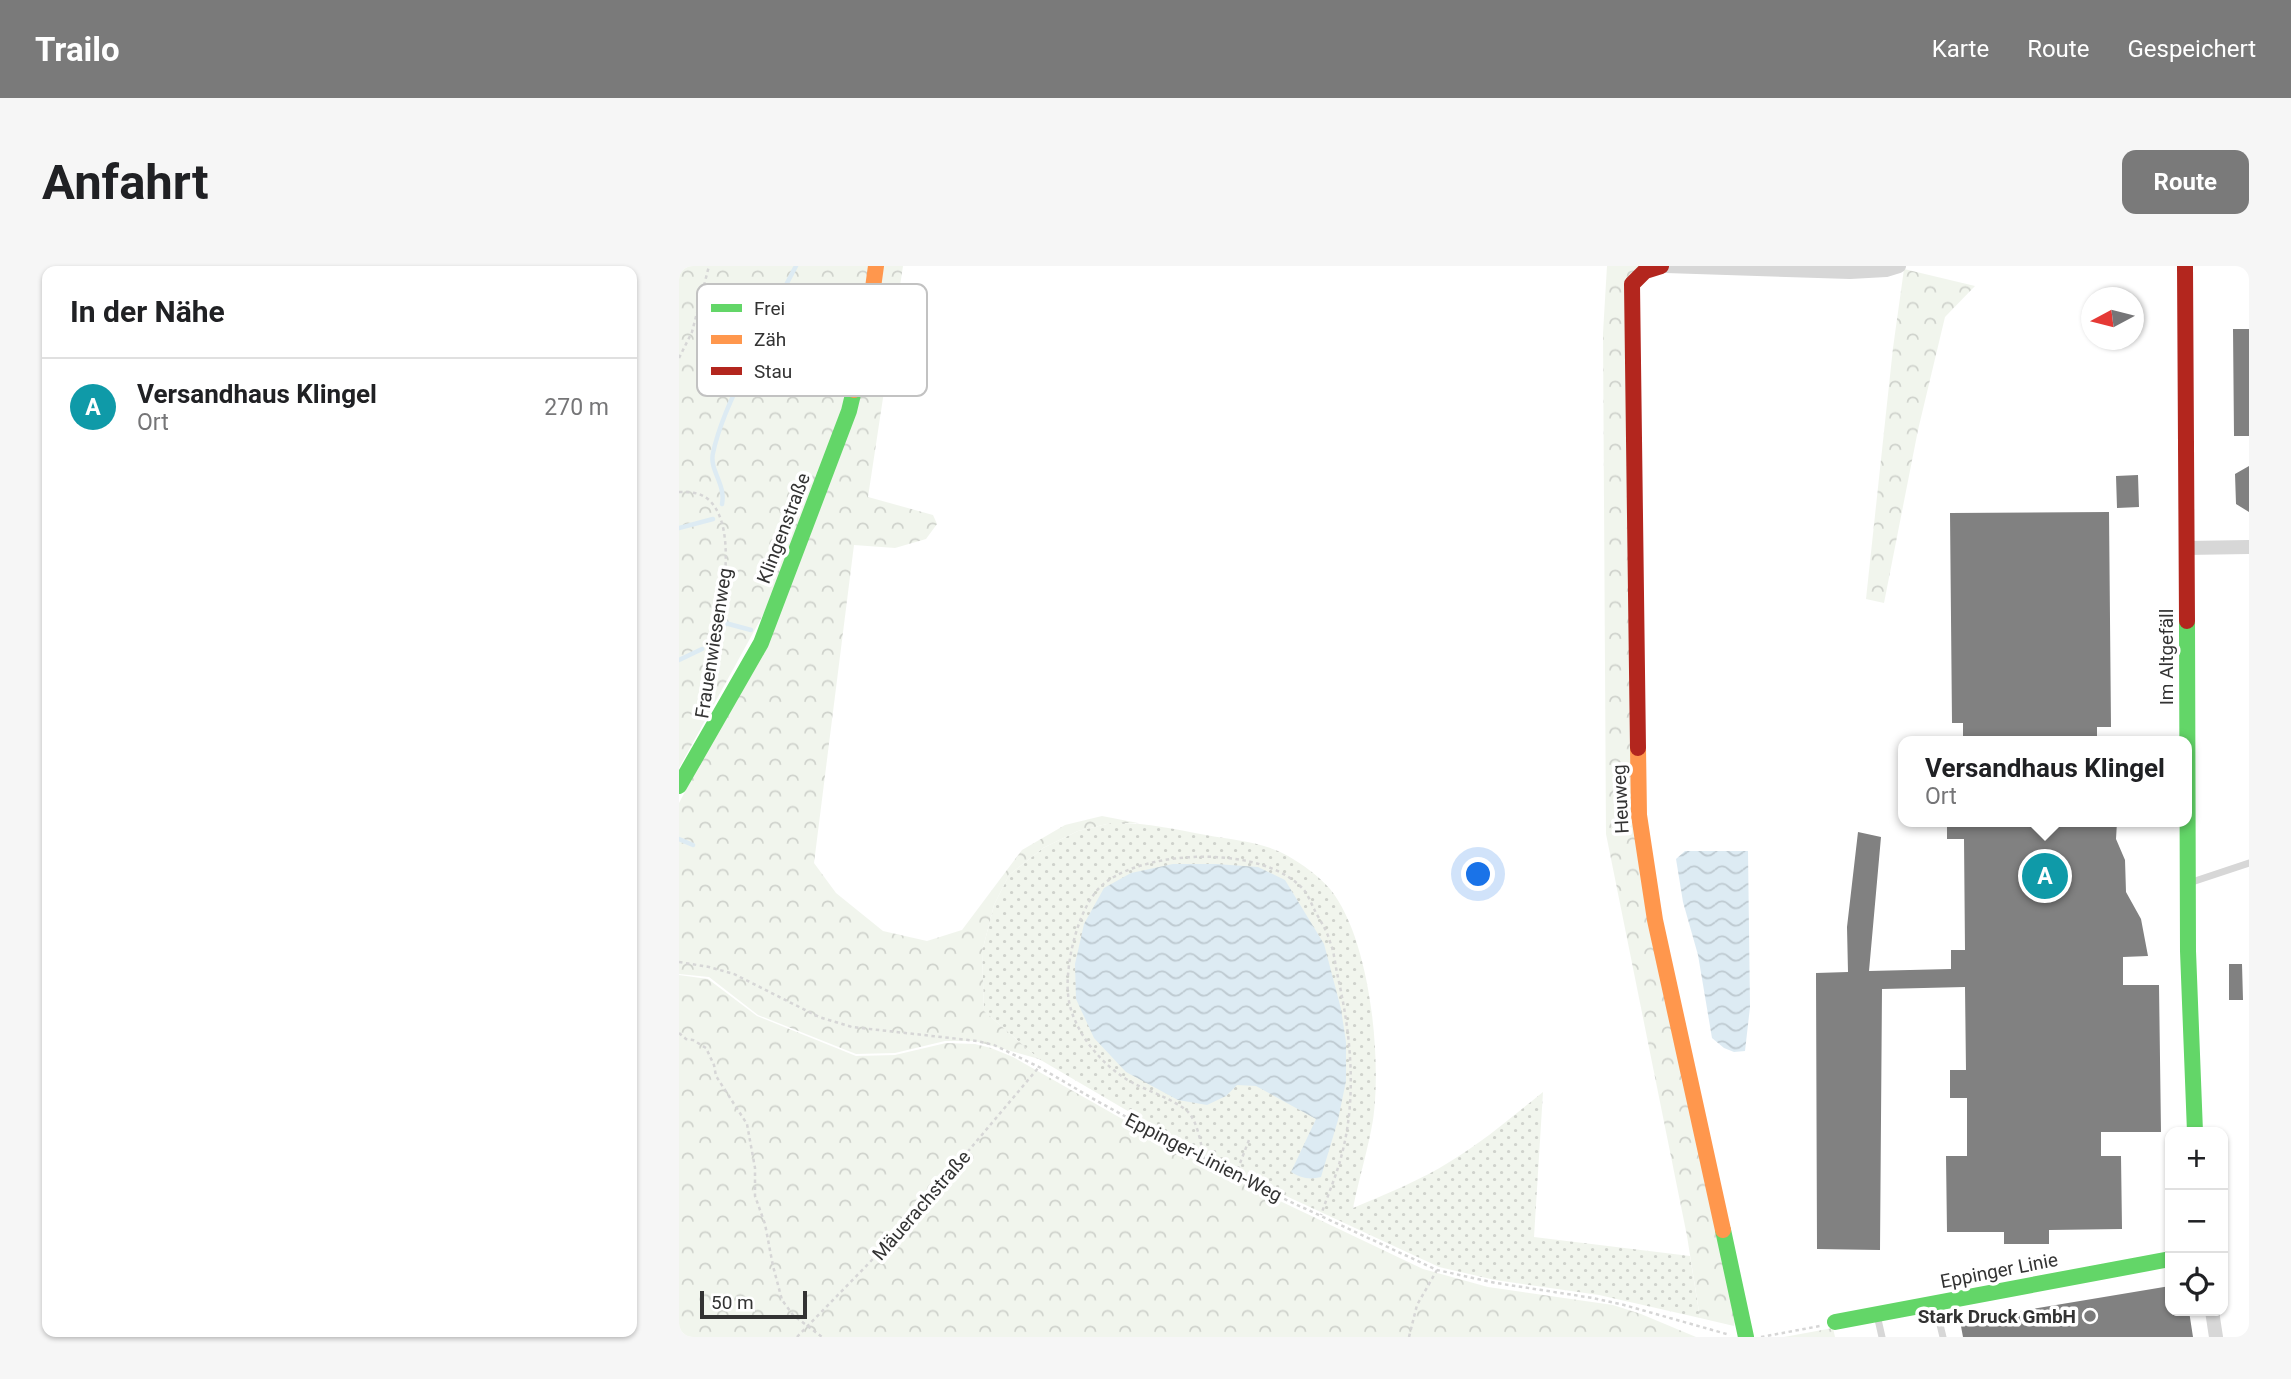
<!DOCTYPE html>
<html lang="de">
<head>
<meta charset="utf-8">
<style>
	:root { --surface:#fff; --page:#f6f6f6; --text:#202124; --muted:#757577; --line:#e0e0e0; --accent:#7a7a7a }
	body { margin:0; font-family:Roboto,sans-serif; background:var(--page); color:var(--text) }
	.controls { position:absolute; right:21px; bottom:21px; display:grid; overflow:hidden; border-radius:14px; box-shadow:0 2px 5px #0004 }
	.controls button { width:63px; height:63px; display:grid; place-items:center; padding:0; border:0; border-bottom:2px solid var(--line); background:var(--surface); color:var(--text); font:35px sans-serif }
	.compass { position:absolute; left:1402px; top:21px; width:63px; height:63px; border-radius:50%; background:var(--surface); box-shadow:0 2px 5px #0004; rotate:263deg }
	.scale { position:absolute; left:21px; bottom:18px; width:107px; box-sizing:border-box; padding-left:7px; border:4px solid #333; border-top:0; font-size:19px; line-height:24px; white-space:nowrap; color:#333; -webkit-text-stroke:5px #fff; paint-order:stroke }
	.you { position:absolute; left:800px; top:609px; width:24px; height:24px; margin:-18px; border:5px solid #fff; border-radius:50%; background:#1a73e8; box-shadow:0 0 0 10px #1a73e833 }
	.badge { display:grid; place-items:center; width:46px; height:46px; border-radius:50%; background:var(--accent); color:#fff; font-size:23px; font-weight:700 }
	.pin { position:absolute; translate:-50% -50%; border:4px solid #fff; box-shadow:0 2px 7px #0006 }
	.popup { position:absolute; left:1219px; top:470px; width:294px; height:91px; box-sizing:border-box; display:grid; place-content:center; border-radius:14px; background:var(--surface); filter:drop-shadow(0 2px 5px #0005); font-size:23px; white-space:nowrap; color:var(--muted) }
	.popup b { font-size:26px; color:var(--text) }
	.popup::after { content:''; position:absolute; left:50%; top:100%; margin-left:-14px; border:14px solid transparent; border-top-color:var(--surface) }
	.list { margin:0; padding:0; list-style:none }
	h2 { display:flex; justify-content:space-between; align-items:center; height:91px; margin:0; padding:0 28px; font-size:30px }
	h2 small { font-size:23px; font-weight:400; color:var(--muted) }
	.list li { display:grid; grid-template-columns:46px 1fr auto; gap:21px; align-items:center; box-sizing:border-box; height:98px; padding:0 28px; border-top:2px solid var(--line) }
	.list b { display:block; font-size:26px; white-space:nowrap }
	.list p { margin:0; font-size:23px; white-space:nowrap; color:var(--muted) }
	.list em { font-size:23px; font-style:normal; color:var(--muted) }
	.icon { flex:none; width:38px; height:38px; fill:none; stroke:currentColor; stroke-width:2; stroke-linecap:round; stroke-linejoin:round }
	.map { position:relative; flex:none; width:1570px; height:1071px; overflow:hidden; border-radius:14px }
	header { display:flex; align-items:center; gap:42px; box-sizing:border-box; height:98px; padding:0 35px; background:var(--accent); color:#fff }
	header strong { font-size:33px }
	nav { display:flex; gap:38px; margin-inline-start:auto; font-size:24px }
	.intro { display:flex; align-items:center; justify-content:space-between; box-sizing:border-box; height:168px; padding:0 42px }
	h1 { margin:0; font-size:49px }
	.button { padding:18px 32px; border-radius:14px; background:var(--accent); color:#fff; font-size:24px; font-weight:700 }
	main { display:flex; gap:42px; padding:0 42px }
	aside { flex:1; background:var(--surface); border-radius:14px; box-shadow:0 2px 5px #0004 }
	.map>svg:first-child { display:block }
	.grass { fill:url(#grass-dots) }
	.forest { fill:url(#forest-crowns) }
	.water { fill:url(#water-waves) }
	.lines { fill:none; stroke-linecap:round; stroke-linejoin:round }
	.stream { stroke:#ddebf3; stroke-width:4.5 }
	.building { fill:#818181 }
	.path { stroke:#d6d6d6; stroke-width:2.5; stroke-dasharray:3.5 3.5; stroke-linecap:butt }
	.lane { stroke:#d7d7d7; stroke-width:7 }
	.street { stroke:#d7d7d7; stroke-width:14 }
	.fast { stroke:#63d668; stroke-width:16 }
	.slow { stroke:#ff974d; stroke-width:16 }
	.jam { stroke:#b3261e; stroke-width:16 }
	.poi-dot { fill:#7a7a7a; stroke:#fff; stroke-width:2.5 }
	.labels { text-anchor:middle; stroke-width:7; stroke-linejoin:round; paint-order:stroke }
	.street-label { font-size:19px; fill:#333; stroke:#fff }
	.poi-label { font-size:19px; font-weight:bold; fill:#333; stroke:#fff; text-anchor:end }
	.key { fill:#fff; stroke:#c2c2c2; stroke-width:2 }
	.key-label { font-size:19px; fill:#333 }
</style>
</head>
<body>
<header>
<strong>Trailo</strong>
<nav><a>Karte</a><a>Route</a><a>Gespeichert</a></nav>
</header>
<div class="intro"><h1>Anfahrt</h1><a class="button">Route</a></div>
<main>
<aside>
<h2>In der Nähe<small></small></h2>
<ul class="list">
<li><span class="badge" style="background:#0f9aa8">A</span><div><b>Versandhaus Klingel</b><p>Ort</p></div><em>270 m</em></li>
</ul>
</aside>
<div class="map">
<svg width="1570" height="1071" viewBox="0 0 1570 1071">
	<defs>
		<pattern id="grass-dots" width="8" height="8" patternUnits="userSpaceOnUse" patternTransform="scale(1.75)"><rect width="8" height="8" fill="#f1f5ed"/><path d="M2 2h.1M6 6h.1" fill="none" stroke="#cfd2cc" stroke-width="1.8" stroke-linecap="round"/></pattern>
		<pattern id="forest-crowns" width="20" height="18" patternUnits="userSpaceOnUse" patternTransform="scale(1.75)"><rect width="20" height="18" fill="#f1f5ed"/><path d="M2 6a3 3 0 1 1 6 0M12 15a3 3 0 1 1 6 0" fill="none" stroke="#cfd2cc"/></pattern>
		<pattern id="water-waves" width="16" height="10" patternUnits="userSpaceOnUse" patternTransform="scale(1.75)"><rect width="16" height="10" fill="#ddebf3"/><path d="M0 5q4-4 8 0t8 0" fill="none" stroke="#becad1"/></pattern>
	</defs>
	<rect width="100%" height="100%" fill="#fff"/>
	<path class="grass" d="M432 557C465 556 495 563 527 569 554 574 585 576 609 590 623 598 640 610 651 623 691 672 703 792 694 854 689 883 680 913 674 942 707 928 742 914 772 895 805 875 834 850 864 826L855 971 1011 990 1021 1052 920 1029 816 1014 760 1001 562 909 517 885 360 793 305 745 303 686 315 639 330 609 364 582 399 565Z"/>
	<path class="forest" d="M0 0H190L167 139 91 336 0 502Z
		M202 0H224L189 231 254 249 258 258 247 273 216 282 175 279 135 597 157 627 204 665 248 675 283 664 343 584 386 559 423 550 459 557H432L399 565 364 582 330 609 315 639 303 686 305 745 360 793 296 775H266L216 787 177 788 79 749 30 711 0 708V537L84 379 174 147Z
		M928 0H961L956 548 1057 1052 1055 1060 1021 1052 1008 970 927 568 924 67Z
		M1225 3 1296 20 1266 51 1239 164 1205 337 1187 333 1214 82Z
		M0 709 29 713 78 750 177 790 216 789 267 777 296 778 312 782 334 791 521 897 744 1003 809 1021 934 1039 962 1048 1017 1071H0Z
		M1154 1062 1156 1071H1105Z"/>
	<path class="water" d="M1006 585H1069L1071 741 1066 785 1055 786 1045 782 1033 772 1019 689 1004 636 997 593Z
		M494 598H537L579 601 606 614 645 678 662 743 667 776V815L659 854 642 911C630 914 622 912 612 906L637 853 577 820 558 819 547 830 528 839 499 834 447 806 415 772 397 733 396 698 405 658 425 622 452 607Z"/>
	<g class="lines">
		<path class="stream" d="M40 67 60 87 67 101
			M43 238C47 218 30 204 34 187 40 159 53 132 65 106 81 70 98 35 117 0
			M0 262 34 253
			M37 386 46 357 72 364
			M0 394 23 383
			M0 573 14 579"/>
	</g>
	<path class="building" d="M1554 63H1570V170H1555Z
		M1570 200V246L1557 238 1556 208Z
		M1459 209 1460 241 1438 242 1437 210Z
		M1430 246 1432 461H1418V475H1284V457H1273L1271 247Z
		M1268 556H1438L1437 573 1446 594 1447 626 1462 653 1469 690 1444 691V719H1480L1482 866H1422V890H1442L1443 963 1370 964V978H1325V966H1268L1267 890H1288V832H1271V804H1287L1286 721 1203 723 1201 984 1138 983 1137 707 1169 706 1168 661 1179 566 1202 571 1190 705 1272 703V684H1286L1285 573H1268Z
		M1550 698H1563L1564 734H1550Z
		M1491 1020V1045H1510L1514 1071H1284L1281 1055Z"/>
	<g class="lines">
		<path class="path" d="M0 92 13 66 30 0
			M0 226C11 226 21 226 30 234 70 271 27 404 19 453
			M0 696 30 701 55 708 140 751 173 761 298 775 315 779 360 801 418 835 556 910 758 1004 817 1017 914 1032 945 1039 1051 1069
			M0 767 7 773 14 774 27 782 35 799 37 810 68 858 76 902V930L86 958 94 1000 103 1034 114 1049 143 1071
			M525 893C522 879 519 854 507 844 493 833 472 826 456 818 424 802 392 764 389 728 386 697 400 635 427 616 472 583 585 579 625 624 629 629 632 637 635 643 640 653 648 664 651 676 655 685 656 697 658 707 672 768 679 833 661 895 656 913 648 931 642 949
			M556 910 570 874
			M118 1071 227 959 360 801
			M730 1071 738 1039 758 1004
			M1082 1071 1141 1060"/>
		<path class="lane" d="M1510 617 1570 597
			M1256 1038 1264 1071
			M1198 1049 1203 1071"/>
		<path class="street" d="M987 0 1171 6 1207 4 1220 0
			M1507 282 1570 281
			M1533 1045 1537 1071"/>
		<path class="fast" d="M1508 355 1509 685 1516 866
			M0 520 82 377 170 145 175 124
			M1044 964 1067 1071
			M1156 1056 1491 993"/>
		<path class="slow" d="M175 124 189 58 197 0
			M959 482 960 549 976 654 1044 964"/>
		<path class="jam" d="M1506 0 1508 355
			M959 482 953 18 966 5 982 0"/>
	</g>
	<circle class="poi-dot" cx="1411" cy="1050" r="7"/>
	<g class="labels">
		<g class="street-label">
			<text transform="translate(104 262) rotate(-69)" y="7">Klingenstraße</text>
			<text transform="translate(34 377) rotate(-81)" y="7">Frauenwiesenweg</text>
			<text transform="translate(1487 391) rotate(-90)" y="7">Im Altgefäll</text>
			<text transform="translate(941 533) rotate(-93)" y="7">Heuweg</text>
			<text transform="translate(525 891) rotate(27)" y="7">Eppinger-Linien-Weg</text>
			<text transform="translate(242 939) rotate(-49)" y="7">Mäuerachstraße</text>
			<text transform="translate(1320 1004) rotate(-11)" y="7">Eppinger Linie</text>
		</g>
		<g class="poi-label">
			<text x="1397" y="1057">Stark Druck GmbH</text>
		</g>
	</g>
	<rect x="18" y="18" width="230" height="112" rx="10" class="key"/>
	<rect x="32" y="38" width="31" height="8" fill="#63d668"/>
	<rect x="32" y="69" width="31" height="9" fill="#ff974d"/>
	<rect x="32" y="101" width="31" height="8" fill="#b3261e"/>
	<g class="key-label">
		<text x="75" y="49">Frei</text>
		<text x="75" y="80">Zäh</text>
		<text x="75" y="112">Stau</text>
	</g>
</svg>
<div class="controls">
<button>+</button>
<button>−</button>
<button><svg class="icon" aria-label="locate" viewBox="0 0 24 24"><circle cx="12" cy="12" r="6"/><path d="M12 2v4M12 18v4M2 12h4M18 12h4"/></svg></button>
</div>
<svg class="compass" viewBox="-18 -18 36 36"><path d="M0-13l5 13h-10z" fill="#e53935"/><path d="M0 13l5-13h-10z" fill="#757577"/></svg>
<div class="scale">50 m</div>
<div class="you"></div>
<div class="pin badge" style="left:1366px;top:610px;background:#0f9aa8">A</div>
<div class="popup"><b>Versandhaus Klingel</b>Ort</div>
</div>
</main>
</body>
</html>
